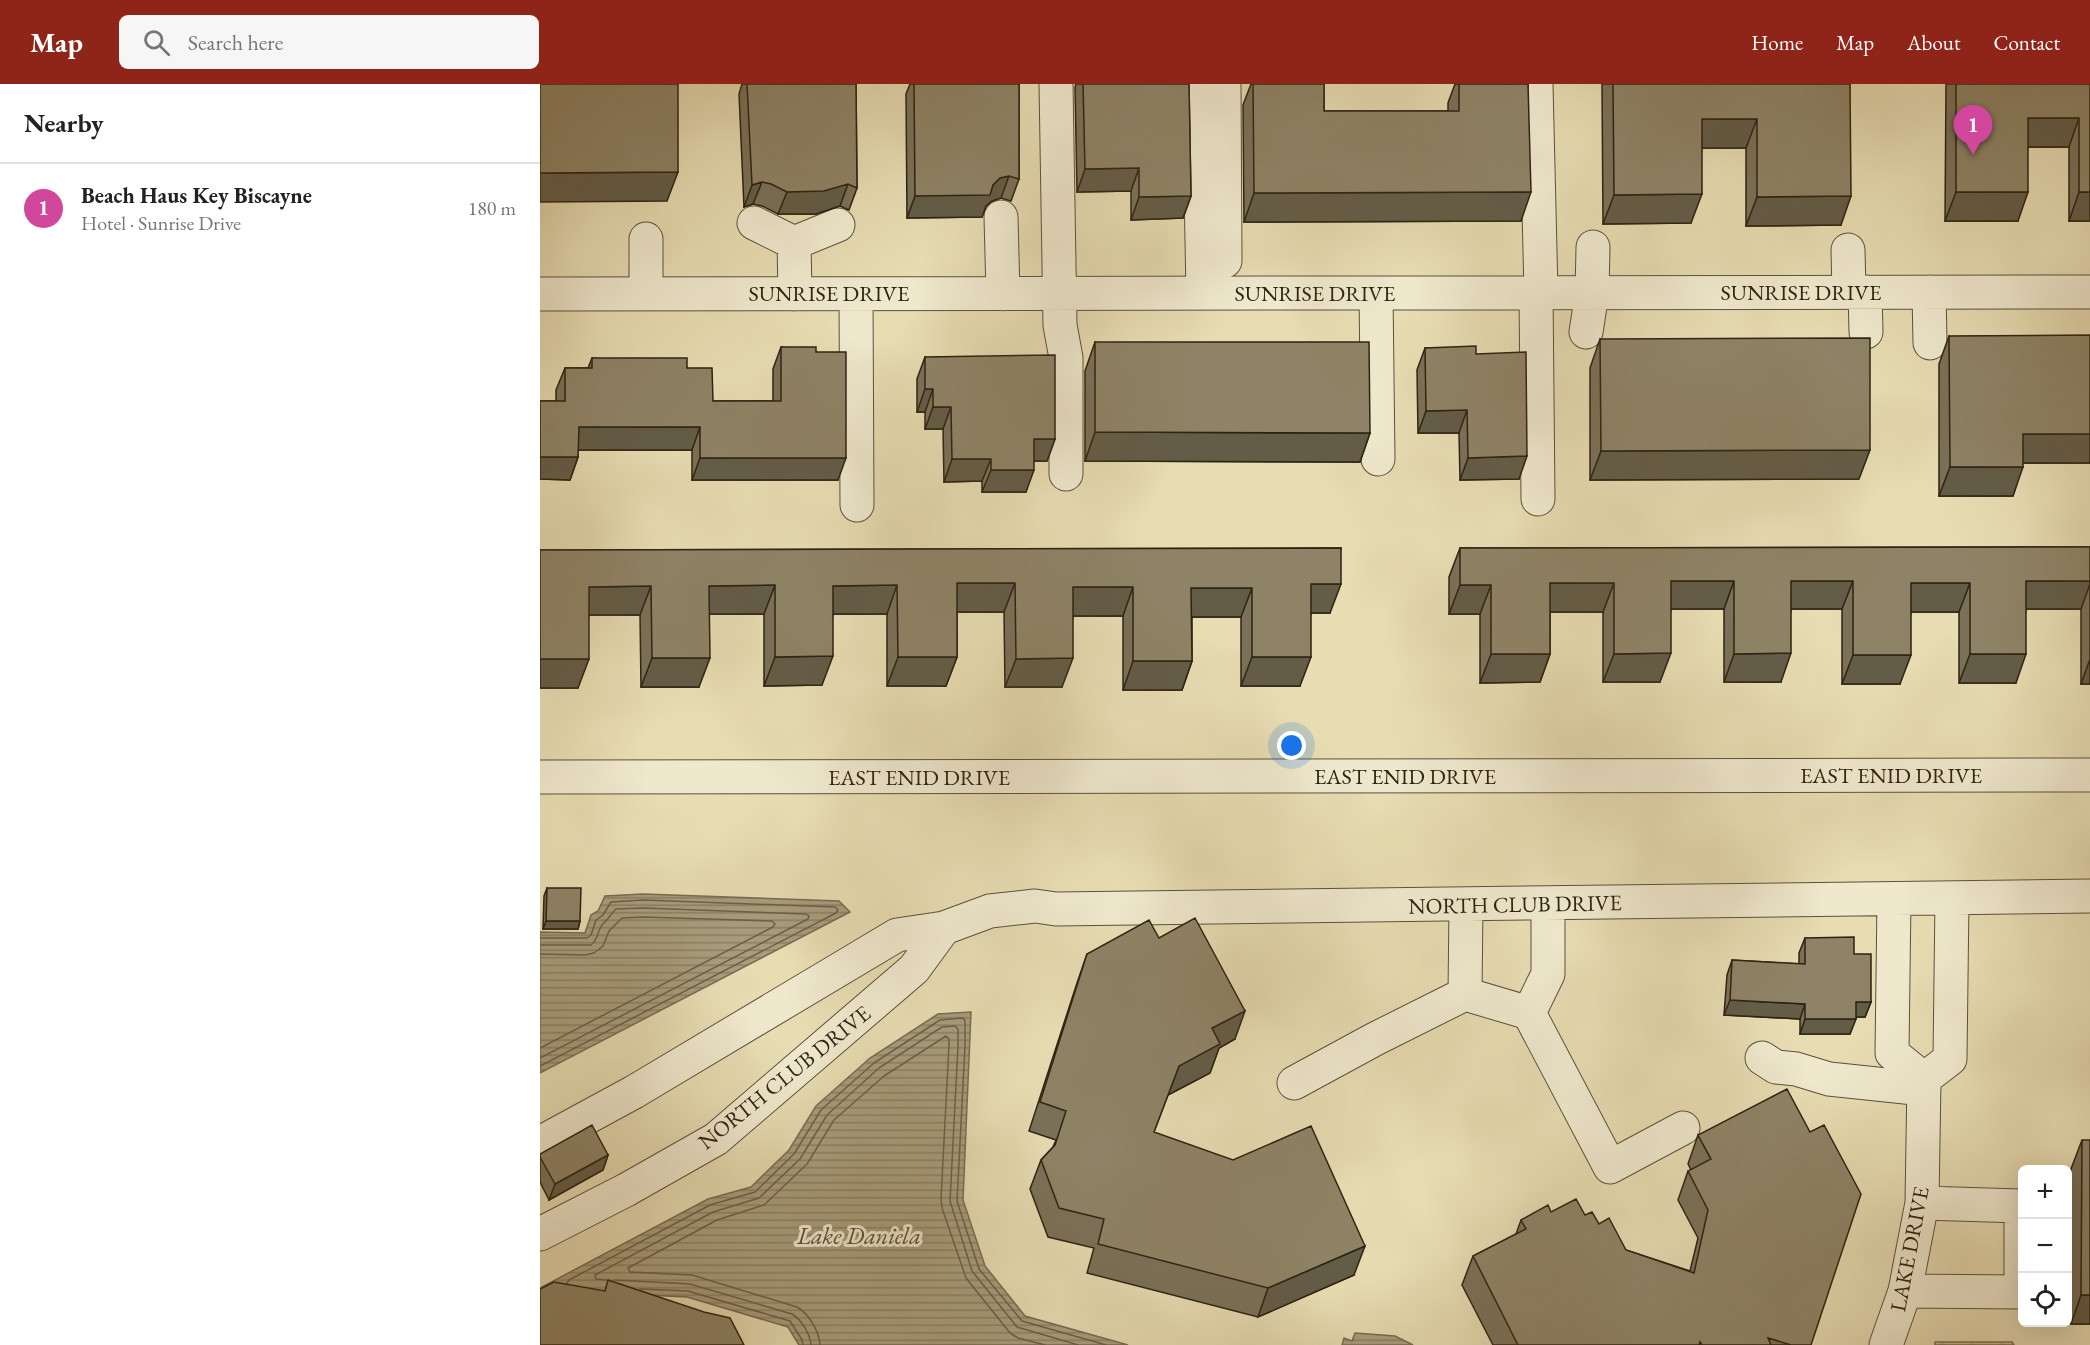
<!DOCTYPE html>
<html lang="en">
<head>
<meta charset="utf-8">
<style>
	:root { --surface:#fff; --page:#f6f6f6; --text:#222; --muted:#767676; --line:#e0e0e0; --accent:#8f2418 }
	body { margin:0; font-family:"EB Garamond",serif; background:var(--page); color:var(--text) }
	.controls { position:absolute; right:18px; bottom:18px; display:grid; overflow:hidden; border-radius:9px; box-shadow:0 6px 24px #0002 }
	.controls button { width:54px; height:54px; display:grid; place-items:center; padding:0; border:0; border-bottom:2px solid var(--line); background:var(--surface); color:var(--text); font:30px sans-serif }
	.you { position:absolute; left:752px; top:662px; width:21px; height:21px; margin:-15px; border:4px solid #fff; border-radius:50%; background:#1a73e8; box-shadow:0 0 0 9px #1a73e833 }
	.badge { display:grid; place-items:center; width:39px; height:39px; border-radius:50%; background:var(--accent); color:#fff; font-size:20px; font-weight:700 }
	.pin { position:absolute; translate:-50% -50px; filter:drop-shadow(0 2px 3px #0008) }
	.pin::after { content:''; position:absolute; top:32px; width:21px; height:18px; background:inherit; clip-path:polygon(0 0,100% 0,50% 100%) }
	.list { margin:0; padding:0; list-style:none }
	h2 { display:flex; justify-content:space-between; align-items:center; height:78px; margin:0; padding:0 24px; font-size:26px }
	h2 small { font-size:20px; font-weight:400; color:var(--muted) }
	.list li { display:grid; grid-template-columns:39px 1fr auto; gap:18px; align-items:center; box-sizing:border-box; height:90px; padding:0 24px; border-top:2px solid var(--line) }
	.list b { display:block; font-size:22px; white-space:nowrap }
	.list p { margin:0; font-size:20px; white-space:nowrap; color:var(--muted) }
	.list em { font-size:20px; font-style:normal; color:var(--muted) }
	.icon { flex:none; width:33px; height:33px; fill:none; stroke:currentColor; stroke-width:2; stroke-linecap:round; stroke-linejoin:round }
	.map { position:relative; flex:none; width:1550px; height:1261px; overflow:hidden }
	header { display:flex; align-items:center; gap:36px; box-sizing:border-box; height:84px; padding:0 30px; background:var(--accent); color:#fff }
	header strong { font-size:28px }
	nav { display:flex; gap:33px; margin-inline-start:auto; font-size:21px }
	.search { width:420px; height:54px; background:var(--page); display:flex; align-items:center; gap:15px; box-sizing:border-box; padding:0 21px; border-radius:9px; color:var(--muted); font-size:22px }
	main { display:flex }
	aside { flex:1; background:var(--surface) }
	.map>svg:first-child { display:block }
	.park { fill:url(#park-crowns); stroke:#7b7055; stroke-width:1.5 }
	.water { fill:url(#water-rules); stroke:#776c52; stroke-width:1.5 }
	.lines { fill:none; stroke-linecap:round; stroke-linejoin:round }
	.shore { stroke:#6b6048; stroke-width:1.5 }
	.minor-casing { stroke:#5c513b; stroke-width:35 }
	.minor { stroke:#efe8cd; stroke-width:33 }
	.wall { fill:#7a7158; stroke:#2e2313; stroke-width:1.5 }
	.shaded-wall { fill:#635c47; stroke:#2e2313; stroke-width:1.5 }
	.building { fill:#8e8366; stroke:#2e2313; stroke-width:1.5 }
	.labels { text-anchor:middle; stroke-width:6; stroke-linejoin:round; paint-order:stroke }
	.street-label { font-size:22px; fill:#2e2313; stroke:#efe8cd }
	.water-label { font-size:24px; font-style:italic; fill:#594e38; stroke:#efe8cd }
</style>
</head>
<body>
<header>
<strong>Map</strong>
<div class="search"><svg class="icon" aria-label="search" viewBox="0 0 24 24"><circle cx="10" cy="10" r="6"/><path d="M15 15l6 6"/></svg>Search here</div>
<nav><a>Home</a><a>Map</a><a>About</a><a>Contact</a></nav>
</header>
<main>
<aside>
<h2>Nearby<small></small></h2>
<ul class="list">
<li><span class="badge" style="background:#d1479c">1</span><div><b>Beach Haus Key Biscayne</b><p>Hotel · Sunrise Drive</p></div><em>180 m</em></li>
</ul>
</aside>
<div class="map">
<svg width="1550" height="1261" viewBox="0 0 1550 1261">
	<defs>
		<pattern id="park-crowns" width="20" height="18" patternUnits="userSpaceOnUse" patternTransform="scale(1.5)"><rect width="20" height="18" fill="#c8bd97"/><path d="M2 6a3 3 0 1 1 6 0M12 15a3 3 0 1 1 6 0" fill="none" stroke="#aca281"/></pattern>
		<pattern id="water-rules" width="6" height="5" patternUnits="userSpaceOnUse" patternTransform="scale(1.5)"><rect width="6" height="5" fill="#a89d7c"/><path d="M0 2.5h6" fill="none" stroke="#898064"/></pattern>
	</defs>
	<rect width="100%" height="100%" fill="#e7dcb2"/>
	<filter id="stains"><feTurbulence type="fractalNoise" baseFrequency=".00333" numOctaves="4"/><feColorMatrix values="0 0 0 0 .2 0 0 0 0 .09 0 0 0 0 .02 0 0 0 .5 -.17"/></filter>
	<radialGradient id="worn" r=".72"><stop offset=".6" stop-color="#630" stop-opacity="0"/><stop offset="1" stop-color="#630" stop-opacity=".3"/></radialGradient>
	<path class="park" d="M1395 1258H1472L1474 1261H1395Z"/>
	<path class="water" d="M103 810 299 817 310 828 0 989V848L45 849 51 831 58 827 65 812Z
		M431 928 423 1116 445 1182 485 1232 588 1261H259L248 1243 147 1213 17 1207 0 1211V1204L168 1115 211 1103 249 1066 276 1022 330 974 398 930Z
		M815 1249 855 1252 873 1261H802L804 1254 812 1257Z"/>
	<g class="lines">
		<path class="shore" d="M0 854H47L51 851 56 836 63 831 71 818 103 816 295 823 298 826 296 829 0 982
			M0 861H51C59 855 57 846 63 840 68 835 72 829 76 825L103 824 266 830 269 832 268 835 0 974
			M0 870 45 871 54 869 63 862 69 847 82 834 103 833 232 837 235 840 233 843 0 964
			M66 1196 56 1195 55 1191 173 1128 219 1114 260 1075 287 1031 339 984 402 943 415 942 418 945V962L410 1117 432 1187 477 1243 538 1261
			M74 1196 150 1200 252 1230C262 1236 270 1250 271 1261
			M27 1199 29 1196 170 1121 215 1108 254 1070 281 1026 334 979 400 936 423 934 425 937V962L417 1117 439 1185 482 1237 566 1261
			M100 1205 148 1207 250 1237 262 1256 263 1261
			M280 1261C279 1247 269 1230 257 1223L152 1191 90 1188 88 1184 177 1136 224 1121 267 1080 294 1036 344 992 406 952 409 955V961L401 1115 402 1124 426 1194 470 1249 478 1254 505 1261"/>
		<defs>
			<path id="minor" d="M516 0 520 241 526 274V390
				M659 0 663 209
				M684 0 685 177
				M996 0 1001 209
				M461 133 463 210
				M214 139 254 159
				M106 155V210
				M1308 166 1309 208
				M1325 208 1326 248
				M1389 208 1390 259
				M836 209 838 375
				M996 209 998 415
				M0 210 1550 208
				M255 210 254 159 298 141
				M316 210 317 421
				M1046 248 1052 209 1053 163
				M0 693 1550 691
				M1354 816 1352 969 1384 995
				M1008 820V890L989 929 1070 1083 1143 1044
				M925 910 989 929
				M1222 974 1236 983 1256 985 1289 995 1384 1005
				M1384 995 1410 975 1412 815
				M754 999 835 955 925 910 926 821
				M0 1059 94 1008 357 851 404 844 450 827 495 822 516 825 1550 812
				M0 1150 86 1106 176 1055 374 885 404 844
				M1365 1207 1481 1208V1122L1382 1119
				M1346 1261 1365 1207 1382 1119 1384 995"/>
		</defs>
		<use href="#minor" class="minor-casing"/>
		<use href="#minor" class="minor"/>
	</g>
	<path class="wall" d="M202 0H316L317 104 309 126 300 122 276 130H238L222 122 213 120 204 123 199 10Z
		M370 0H479V95L471 117 461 114 452 117 446 122 442 133 367 134 366 10Z
		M536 0H649L651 112 643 134 591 136V107L537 108 535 3Z
		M711 0H784V27H908V19L915 0H988L981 137 704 138 703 21Z
		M1062 0H1310L1301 141 1206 142V64H1162L1151 139 1063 140Z
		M1406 0H1550V137H1529V63H1488L1478 137H1405Z
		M1409 252 1550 379H1483L1473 412H1399V280Z
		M1060 255 1319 395 1050 396V284Z
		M555 258 830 349 820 378 545 377V287Z
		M241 263 276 268 298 396H152V366H38V373L30 396 0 395V317H16V306L25 284H48L52 274 147 284 173 317H233V285Z
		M885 264 936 270 979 395 920 396 919 349H878L877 286Z
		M385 273 515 355 507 377H494L486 408H442V397L404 398 403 345H385V328H377V295Z
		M1550 463V600H1541V525H1486L1476 599H1419V528H1371L1360 600H1302V525H1251L1241 598H1184V525H1131L1120 598H1063V528H1010V570L1000 598 940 599V530H909V493L920 464Z
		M801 464 790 529H771L760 602H701V533H652V577L642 606H583V532H533L522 603H465L464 528H417V573L406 602H347V530H293L282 601 224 602V530H169L159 603H101L100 531H49L38 604H0V466Z
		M7 804 40 837 38 845H3L4 812Z
		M619 854 695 955 679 964 670 989 628 1011 614 1048 814 1191 718 1233 547 1189 554 1164 508 1153 490 1105 501 1076 513 1063 516 1056 489 1047 537 899 547 870Z
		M1265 854 1314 870 1331 918 1325 933H1316L1310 950H1260V935L1184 931 1187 891 1192 876 1259 880V869Z
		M1158 1051 1271 1261H953L922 1201 933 1172 976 1150 981 1136 1011 1128 1045 1131 1059 1140 1086 1166 1150 1187 1158 1154 1138 1116 1148 1087 1151 1086 1148 1080Z
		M1542 1056 1550 1240H1531V1085Z
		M0 1070 68 1071 63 1086 9 1116 0 1098Z"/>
	<path class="shaded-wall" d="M1488 34H1539L1529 63H1478Z
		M1162 35H1217L1206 64H1151Z
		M599 84 591 107 537 108 545 85Z
		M138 88 127 117 0 118V89Z
		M469 92 461 114 452 117 446 122 442 133 367 134 375 112 453 101 460 94Z
		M222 98 213 120 204 123 212 101Z
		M308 100 300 122 276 130H238L247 108Z
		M991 108 981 137 704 138 714 109Z
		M1416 108H1488L1478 137H1405Z
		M1539 108H1550V137H1529Z
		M1162 110 1151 139 1063 140 1074 111Z
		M651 112 643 134 591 136 599 113Z
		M1311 112 1301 141 1206 142 1217 113Z
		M385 305H393L385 328H377Z
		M393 323H411L403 345H385Z
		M927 326 919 349H878L886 327Z
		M39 343H160L152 366H31Z
		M555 348 830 349 820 378 545 377Z
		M1483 350H1550V379H1473Z
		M494 355H515L507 377H485Z
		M1330 366 1319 395 1050 396 1061 367Z
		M987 372 979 395 920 396 928 374Z
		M0 373H38L30 396 0 395Z
		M160 374H306L298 396H152Z
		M412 375H451L442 397 404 398Z
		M1410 383H1483L1473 412H1399Z
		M451 386H494L486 408H442Z
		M1131 497H1194L1184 525H1120Z
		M1251 497H1313L1302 525H1241Z
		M1486 497H1550V500L1541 525H1476Z
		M417 499H475L464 528H406Z
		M1010 499H1074L1063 528H1000Z
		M1371 499H1430L1419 528H1360Z
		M771 500H801L790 529H760Z
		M235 501 224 530H159L169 502Z
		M357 501 347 530H282L293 502Z
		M920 501H951L940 530H909Z
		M111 502 100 531H38L49 503Z
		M533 503H593L583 532H522Z
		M651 504H712L701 533H641Z
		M1131 569 1120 598H1063L1074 570Z
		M1251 569 1241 598H1184L1194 570Z
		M951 570H1010L1000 598 940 599Z
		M1430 570H1486L1476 599H1419Z
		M1313 571H1371L1360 600H1302Z
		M293 572 282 601 224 602 235 573Z
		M358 573H417L406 602H347Z
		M712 573H771L760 602H701Z
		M112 574H170L159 603H101Z
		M533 574 522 603H465L476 575Z
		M0 575H49L38 604H0Z
		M1550 575V600H1541Z
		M593 577H652L642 606H583Z
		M6 837H40L38 845H3Z
		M1190 916 1265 920 1260 935 1184 931Z
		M1316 918H1331L1325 933H1310Z
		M705 927 695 955 679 964 670 989 628 1011 639 982 672 944Z
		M1265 935H1316L1310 950H1260Z
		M68 1071 63 1086 9 1116 15 1100Z
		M825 1162 814 1191 718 1233 728 1204Z
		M1541 1211H1550V1240H1531Z"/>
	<path class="building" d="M0 0H138V88L0 89Z
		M207 0H316L317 104 308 100 284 107 247 108 231 100 222 98 212 101Z
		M374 0H479V95L469 92 460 94 453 101 450 111 375 112Z
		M543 0H649L651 112 599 113V84L545 85Z
		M713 0H784V27H919V0H988L991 108 714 109Z
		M1073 0H1310L1311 112 1217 113V35H1162V110L1074 111Z
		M1416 0H1550V108H1539V34H1488V108H1416Z
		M1550 251V350H1483V383H1410L1409 252Z
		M1330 254V366L1061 367 1060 255Z
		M555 258H829L830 349 555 348Z
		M936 262V270L986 268 987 372 928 374 927 326 886 327 885 264Z
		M241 263H276V268H306V374H160V343H39L38 373H0V317H25V284H52V274H147V284H172L173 317H241Z
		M515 271V355H494V386H451V375H412L411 323H393V305H385V273Z
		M1550 463V497H1486V570H1430V499H1371V571H1313V497H1251V569L1194 570V497H1131V569L1074 570V499H1010V570H951V501H920V464Z
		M801 464V500H771V573H712V504H651L652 577H593V503H533V574L476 575 475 499H417V573H358L357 501 293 502V572L235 573V501L169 502 170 574H112L111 502 49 503V575H0V466Z
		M7 804H41L40 837H6Z
		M655 834 705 927 672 944 680 960 639 982 614 1048 693 1076 771 1042 825 1162 728 1204 558 1160 564 1135 519 1124 501 1076 515 1061 526 1027 500 1018 547 870 609 836 619 854Z
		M1314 853V870H1331V918H1316V935H1265V920L1190 916 1192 876 1265 880V854Z
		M1247 1005 1270 1048 1284 1041 1321 1110 1271 1261H1251L1228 1254 1231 1261H1162L1160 1258 1159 1261H978L933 1172 986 1145 981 1136 1008 1121 1011 1128 1036 1115 1045 1131 1052 1128 1059 1140 1069 1134 1086 1166 1154 1189 1168 1126 1148 1087 1171 1075 1158 1051Z
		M52 1041 68 1071 15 1100 0 1073V1070Z
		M1542 1056H1550V1211H1541Z
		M68 1196 164 1228 190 1234 204 1261H0V1205L14 1198 65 1207Z"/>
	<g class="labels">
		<g class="street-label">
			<text x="1261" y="216">SUNRISE DRIVE</text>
			<text x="289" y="217">SUNRISE DRIVE</text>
			<text x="775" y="217">SUNRISE DRIVE</text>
			<text x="1351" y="699">EAST ENID DRIVE</text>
			<text x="865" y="700">EAST ENID DRIVE</text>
			<text x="379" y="701">EAST ENID DRIVE</text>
			<text transform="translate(975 820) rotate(-1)" y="8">NORTH CLUB DRIVE</text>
			<text transform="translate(244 993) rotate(-39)" y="8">NORTH CLUB DRIVE</text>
			<text transform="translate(1369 1165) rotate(-79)" y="8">LAKE DRIVE</text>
		</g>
		<g class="water-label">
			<text x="319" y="1160">Lake Daniela</text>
		</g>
	</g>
	<rect width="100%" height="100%" filter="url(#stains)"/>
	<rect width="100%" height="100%" fill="url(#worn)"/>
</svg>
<div class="controls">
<button>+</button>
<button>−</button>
<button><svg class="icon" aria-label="locate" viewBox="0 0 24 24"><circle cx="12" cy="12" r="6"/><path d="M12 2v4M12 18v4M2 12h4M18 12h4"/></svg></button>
</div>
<div class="you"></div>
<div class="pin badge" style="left:1433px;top:71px;background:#d1479c">1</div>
</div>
</main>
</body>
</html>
